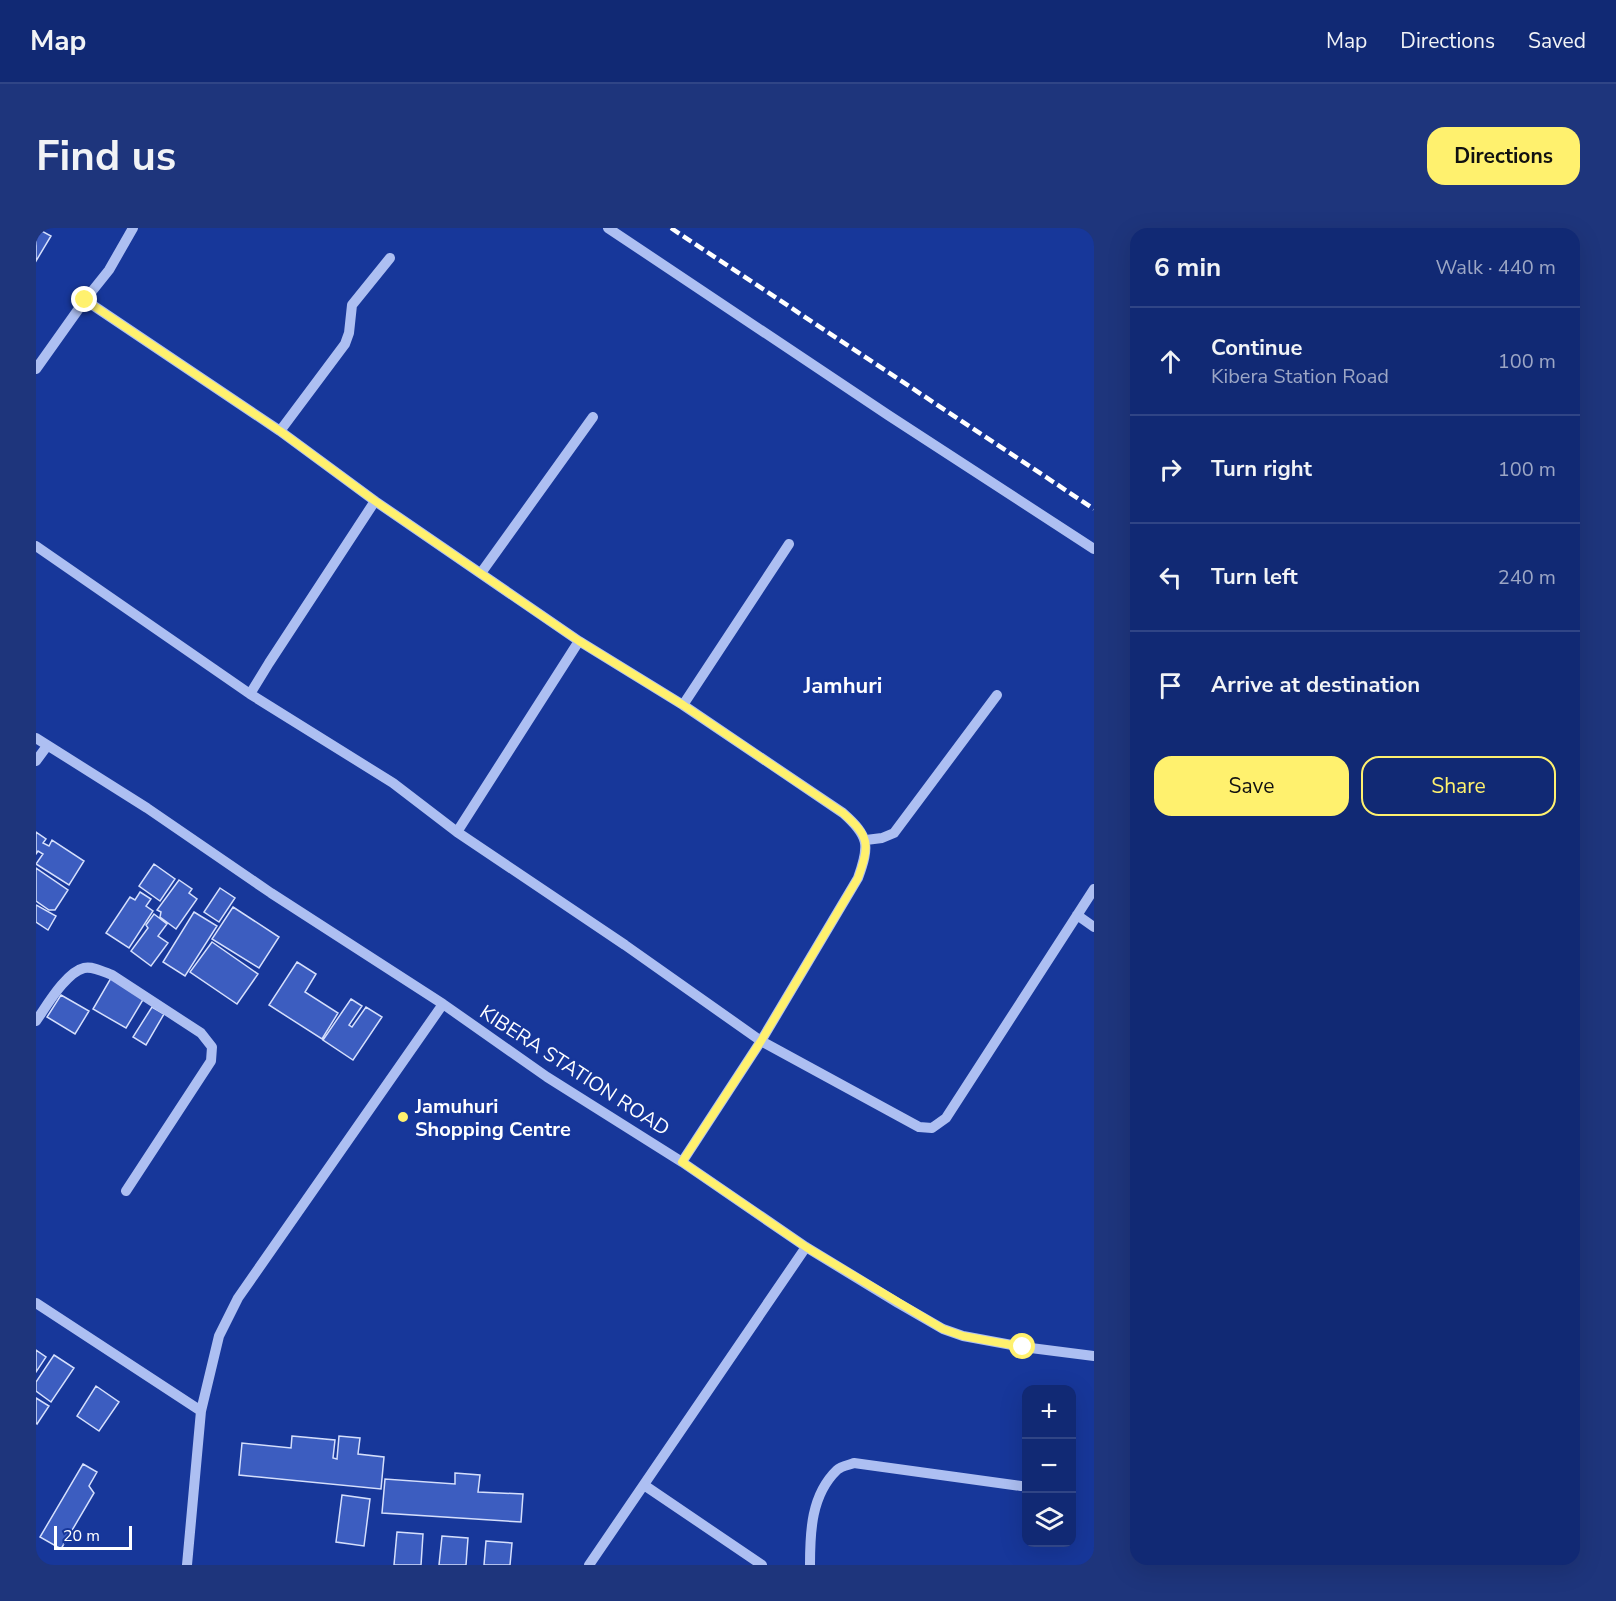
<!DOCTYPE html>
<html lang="en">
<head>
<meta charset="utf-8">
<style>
	:root { --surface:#112974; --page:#1e357c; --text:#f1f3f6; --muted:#9ca6c5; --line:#304586; --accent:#fff16e }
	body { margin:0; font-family:"Nunito Sans",sans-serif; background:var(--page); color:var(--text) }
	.controls { position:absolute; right:18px; bottom:18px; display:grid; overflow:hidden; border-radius:12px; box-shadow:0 6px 24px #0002 }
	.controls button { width:54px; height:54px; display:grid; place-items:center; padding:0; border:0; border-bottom:2px solid var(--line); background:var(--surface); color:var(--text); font:30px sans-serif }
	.scale { position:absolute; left:18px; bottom:15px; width:78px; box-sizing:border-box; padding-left:6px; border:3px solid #fff; border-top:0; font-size:16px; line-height:21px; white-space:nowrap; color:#fff; -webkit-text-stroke:4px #17379a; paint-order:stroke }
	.stop { position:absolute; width:18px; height:18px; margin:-14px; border:4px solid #fff16e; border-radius:50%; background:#fff }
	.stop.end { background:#fff16e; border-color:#fff; box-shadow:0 2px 6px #0008 }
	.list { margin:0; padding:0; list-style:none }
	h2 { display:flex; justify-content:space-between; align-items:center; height:78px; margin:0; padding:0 24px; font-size:26px }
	h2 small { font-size:20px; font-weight:400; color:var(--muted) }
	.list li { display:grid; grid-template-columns:39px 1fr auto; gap:18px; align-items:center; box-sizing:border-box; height:108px; padding:0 24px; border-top:2px solid var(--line) }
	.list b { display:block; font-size:22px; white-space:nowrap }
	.list p { margin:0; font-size:20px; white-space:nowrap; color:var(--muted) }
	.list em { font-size:20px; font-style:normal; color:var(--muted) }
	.actions { display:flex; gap:12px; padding:18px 24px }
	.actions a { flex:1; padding:14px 0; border:2px solid var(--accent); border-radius:18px; text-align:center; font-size:21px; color:var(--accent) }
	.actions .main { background:var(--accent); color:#111 }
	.icon { flex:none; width:33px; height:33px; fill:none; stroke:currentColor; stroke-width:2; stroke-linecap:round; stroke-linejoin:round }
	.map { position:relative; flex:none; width:1058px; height:1337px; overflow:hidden; border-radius:18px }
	header { display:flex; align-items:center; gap:36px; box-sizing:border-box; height:84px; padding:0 30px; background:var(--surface); border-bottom:2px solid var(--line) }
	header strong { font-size:28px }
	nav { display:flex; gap:33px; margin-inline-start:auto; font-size:21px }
	.intro { display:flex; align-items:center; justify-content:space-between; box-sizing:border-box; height:144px; padding:0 36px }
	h1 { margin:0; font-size:42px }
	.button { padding:15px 27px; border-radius:18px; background:var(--accent); color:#111; font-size:21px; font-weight:700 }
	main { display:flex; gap:36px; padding:0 36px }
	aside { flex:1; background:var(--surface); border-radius:18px; box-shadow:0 6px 24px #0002 }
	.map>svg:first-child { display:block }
	.building { fill:#3c5dc0; stroke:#d5dffc; stroke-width:1.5 }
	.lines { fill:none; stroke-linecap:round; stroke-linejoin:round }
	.minor { stroke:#adbff2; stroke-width:10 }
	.rail { stroke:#fff; stroke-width:4.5; stroke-dasharray:10 4.5; stroke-linecap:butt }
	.route { stroke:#fff16e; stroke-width:8 }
	.poi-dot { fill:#fff16e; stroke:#17379a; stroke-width:2 }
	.labels { text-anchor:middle; stroke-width:4.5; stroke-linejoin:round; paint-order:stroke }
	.street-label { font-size:20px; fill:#fff; stroke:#17379a }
	.poi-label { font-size:20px; font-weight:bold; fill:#fff; stroke:#17379a; text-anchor:start }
	.quarter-label { font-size:22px; font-weight:bold; fill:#fff; stroke:#17379a }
</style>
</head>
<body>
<header>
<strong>Map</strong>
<nav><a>Map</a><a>Directions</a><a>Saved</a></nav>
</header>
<div class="intro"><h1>Find us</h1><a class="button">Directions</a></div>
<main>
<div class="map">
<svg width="1058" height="1337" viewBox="0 0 1058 1337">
	<rect width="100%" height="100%" fill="#17379a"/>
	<path class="building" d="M0 0 15 8 0 33Z
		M0 604 10 611 7 615 13 618 16 612 48 633 33 657 0 636 7 626 2 623 0 626Z
		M118 636 139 651 124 673 103 658Z
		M0 640 32 662 19 682H13L0 673Z
		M143 652 156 661 153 665 161 671 140 701 124 689 125 684 121 682Z
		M184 660 199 670 183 694 168 684Z
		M104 664 115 671 110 678 117 683 93 720 70 705 94 669 99 672Z
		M0 677 20 688 12 702 0 694Z
		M197 679 243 709 223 740 176 711Z
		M158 684 181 698 149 748 127 734Z
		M118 686 131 696 122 708 132 715 115 738 95 723 112 700 110 697Z
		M176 714 222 746 201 776 154 744Z
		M261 734 280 746 269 764 302 785 286 811 233 777Z
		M75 750 108 770 90 800 57 781Z
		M25 767 53 783 39 806 11 789Z
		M315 771 326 778 313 797 316 799 330 779 346 789 317 832 287 812Z
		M116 779 128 786 110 817 97 809Z
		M0 1122 10 1129 0 1144Z
		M18 1127 38 1140 15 1174 0 1163V1154Z
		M60 1158 83 1174 63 1203 41 1188Z
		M0 1170 13 1178 1 1196 0 1195Z
		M256 1208 299 1212 297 1230 301 1231 303 1208 324 1210 322 1226 348 1229 345 1261 203 1247 206 1215 255 1220Z
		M47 1236 61 1244 53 1258 58 1265 25 1321 4 1309Z
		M419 1245 444 1247 442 1264 487 1266 485 1294 346 1285 349 1251 419 1256Z
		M306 1267 334 1271 328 1318 300 1314Z
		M361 1304 387 1306 385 1337H358Z
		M406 1308 432 1310 430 1337H403Z
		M450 1313 476 1315 474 1337H448Z"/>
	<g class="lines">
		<path class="minor" d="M572 0 852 187 1058 321
			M49 72 244 203 339 273 543 413 647 477 807 585C833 608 834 617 822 650L725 813 646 934
			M0 141 49 72 73 42 97 0
			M244 203 309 116 313 105 316 77 354 30
			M0 318 214 466 357 555 421 604 589 717 725 813 883 899 896 900 910 890 1058 661
			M445 345 557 189
			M214 466 233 435 339 273
			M647 477 753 316
			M0 510 111 580 235 665 407 776 511 849 646 934 770 1019 862 1075 907 1101 927 1108 987 1119 1058 1128
			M0 533 11 518
			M421 604 543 413
			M830 612 846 610 858 605 961 467
			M1041 687 1058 699
			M0 793C10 779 30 744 48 740 57 738 68 744 76 747L165 805 176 819 175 833 90 963
			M0 1075 165 1183
			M608 1257 726 1337
			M151 1337 165 1183 183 1108 202 1070 407 776
			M553 1337 770 1019
			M774 1337C774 1304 775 1267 801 1242 805 1238 813 1237 818 1235L985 1258"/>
		<path class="rail" d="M635 0 1058 281"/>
	</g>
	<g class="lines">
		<path class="route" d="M49 72 244 203 339 273 543 413 647 477 807 585C834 609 834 616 822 650L725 813 646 934 770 1019 907 1101 927 1108 987 1119"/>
	</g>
	<circle class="poi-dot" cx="367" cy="889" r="6"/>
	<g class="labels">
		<g class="street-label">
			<text transform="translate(539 842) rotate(33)" y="7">KIBERA STATION ROAD</text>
		</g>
		<g class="poi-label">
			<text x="379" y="885">Jamuhuri<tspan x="379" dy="23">Shopping Centre</tspan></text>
		</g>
		<g class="quarter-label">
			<text x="807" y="465">Jamhuri</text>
		</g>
	</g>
</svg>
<div class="controls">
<button>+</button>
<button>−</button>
<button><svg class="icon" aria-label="layers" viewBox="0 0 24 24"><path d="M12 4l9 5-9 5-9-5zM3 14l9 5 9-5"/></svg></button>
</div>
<div class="scale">20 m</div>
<div class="stop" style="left:987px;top:1119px"></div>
<div class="stop end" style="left:49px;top:72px"></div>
</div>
<aside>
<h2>6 min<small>Walk · 440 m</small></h2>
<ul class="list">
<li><svg class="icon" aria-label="ahead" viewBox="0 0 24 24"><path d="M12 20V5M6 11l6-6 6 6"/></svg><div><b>Continue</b><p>Kibera Station Road</p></div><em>100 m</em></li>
<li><svg class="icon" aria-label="right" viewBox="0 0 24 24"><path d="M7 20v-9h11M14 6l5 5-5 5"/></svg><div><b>Turn right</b></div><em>100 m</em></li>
<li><svg class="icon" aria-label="left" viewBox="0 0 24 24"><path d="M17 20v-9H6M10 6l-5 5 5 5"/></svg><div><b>Turn left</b></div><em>240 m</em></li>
<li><svg class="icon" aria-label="arrive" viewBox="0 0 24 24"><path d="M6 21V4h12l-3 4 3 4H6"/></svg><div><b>Arrive at destination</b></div></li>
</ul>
<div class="actions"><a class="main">Save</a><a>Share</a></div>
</aside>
</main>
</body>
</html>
